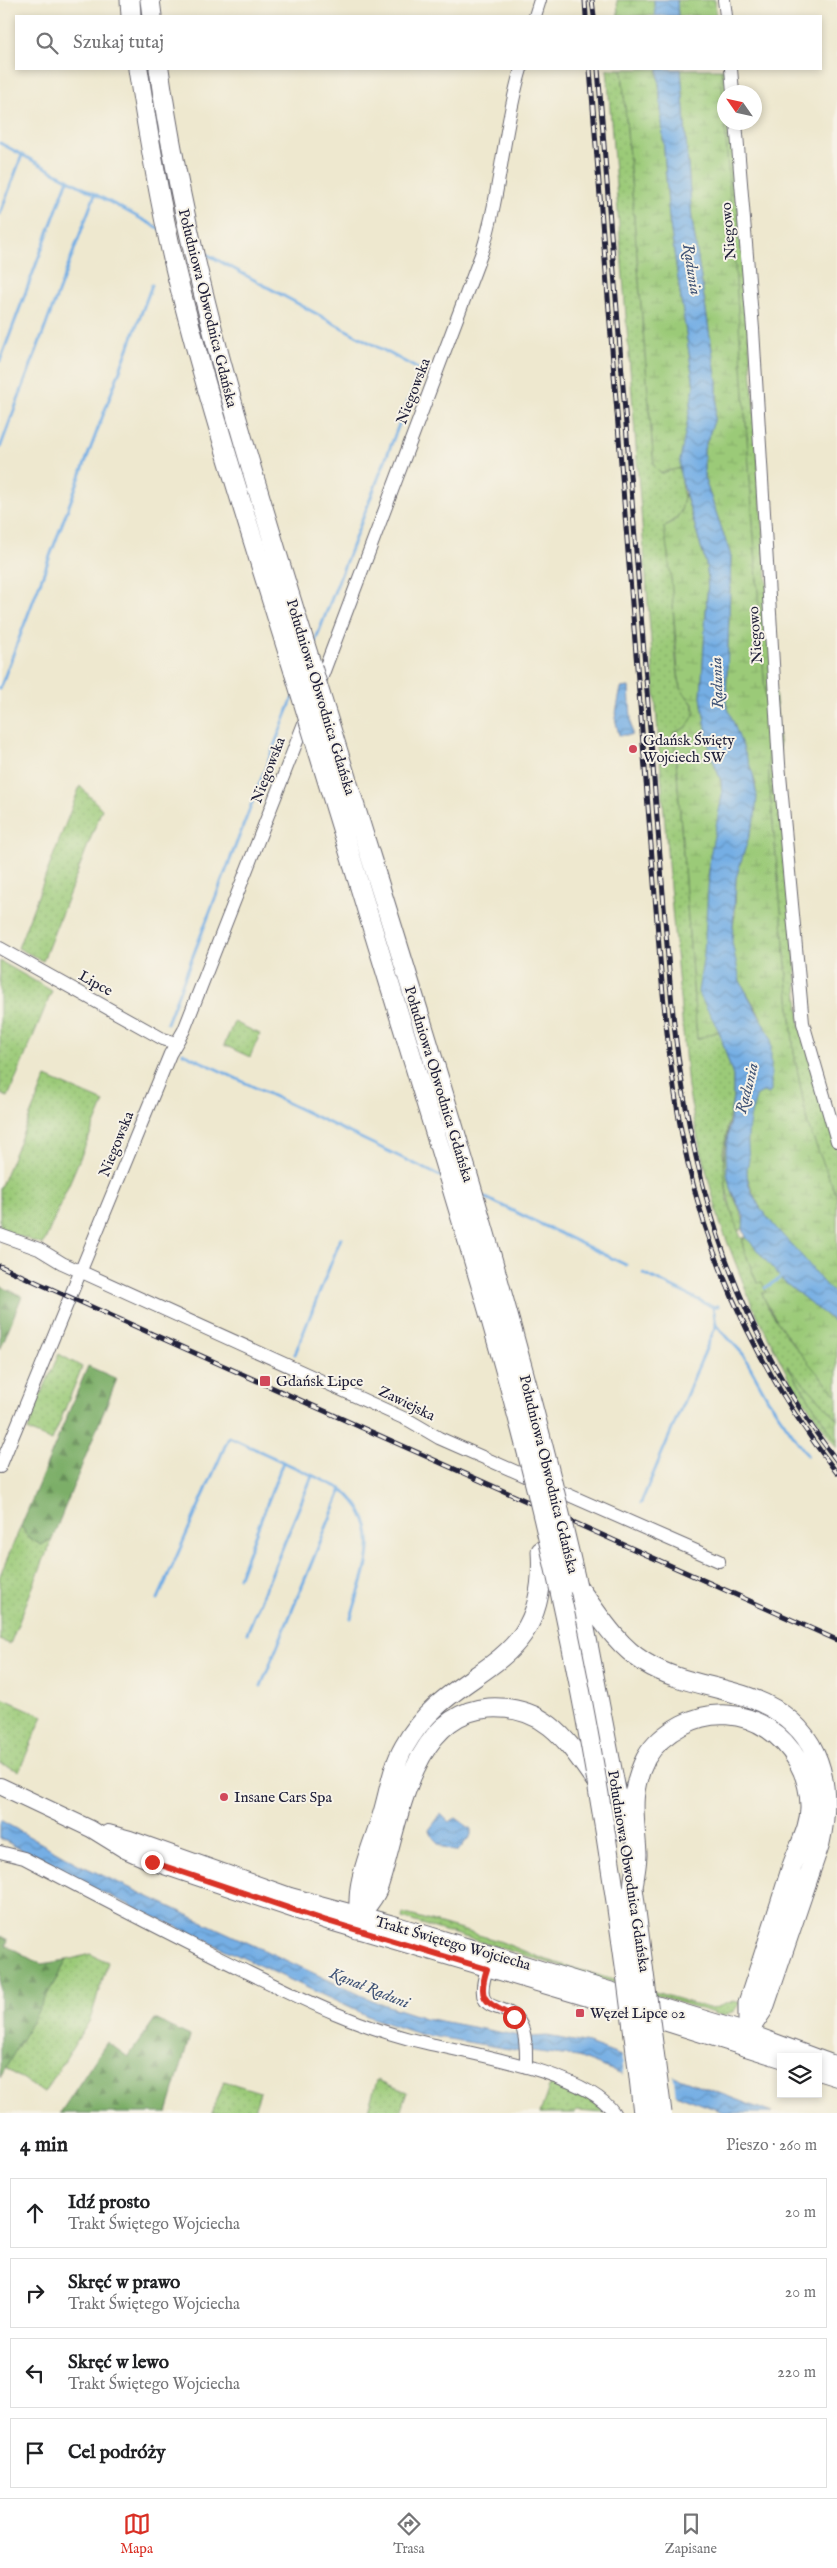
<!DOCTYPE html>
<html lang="pl">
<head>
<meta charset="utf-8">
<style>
	:root { --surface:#fff; --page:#f2f2f2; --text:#202124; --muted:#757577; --line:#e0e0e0; --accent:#d93025 }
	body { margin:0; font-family:"IM FELL English",serif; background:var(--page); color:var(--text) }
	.controls { position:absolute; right:15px; bottom:15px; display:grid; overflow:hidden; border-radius:0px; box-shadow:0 2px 8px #0003 }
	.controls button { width:45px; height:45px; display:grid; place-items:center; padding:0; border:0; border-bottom:1px solid var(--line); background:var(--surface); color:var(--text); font:25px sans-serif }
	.compass { position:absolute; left:717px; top:85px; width:45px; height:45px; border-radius:50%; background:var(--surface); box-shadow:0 2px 8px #0003; rotate:304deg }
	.stop { position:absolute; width:15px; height:15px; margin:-11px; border:4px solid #d93025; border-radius:50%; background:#fff }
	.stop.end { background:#d93025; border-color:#fff; box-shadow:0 1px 5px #0008 }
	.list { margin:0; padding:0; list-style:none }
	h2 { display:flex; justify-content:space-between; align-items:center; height:65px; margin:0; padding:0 20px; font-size:21px }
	h2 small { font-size:16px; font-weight:400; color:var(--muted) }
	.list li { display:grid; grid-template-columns:32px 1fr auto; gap:15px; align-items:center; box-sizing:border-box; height:70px; margin:0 10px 10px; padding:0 10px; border:1px solid var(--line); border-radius:0px }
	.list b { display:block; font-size:19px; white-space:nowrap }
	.list p { margin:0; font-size:16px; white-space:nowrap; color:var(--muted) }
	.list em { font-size:16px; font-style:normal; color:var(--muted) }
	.icon { flex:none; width:28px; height:28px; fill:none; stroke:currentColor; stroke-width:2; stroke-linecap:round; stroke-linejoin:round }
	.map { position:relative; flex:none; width:837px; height:2113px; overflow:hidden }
	.search { position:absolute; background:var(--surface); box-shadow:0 2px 8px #0003; left:15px; right:15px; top:15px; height:55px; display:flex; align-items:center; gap:12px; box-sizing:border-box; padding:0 18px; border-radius:0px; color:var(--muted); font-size:19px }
	.sheet { height:385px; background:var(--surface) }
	nav { display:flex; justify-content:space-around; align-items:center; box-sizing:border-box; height:70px; border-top:1px solid var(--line); background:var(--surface); font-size:14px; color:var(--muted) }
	nav a { display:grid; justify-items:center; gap:2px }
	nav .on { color:var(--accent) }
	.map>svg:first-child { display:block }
	.green { fill:url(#green-dots); stroke:#5e765a }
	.forest { fill:url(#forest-firs); stroke:#4f6852 }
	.wetland { fill:url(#wetland-marsh); stroke:#5e765a }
	.water { fill:url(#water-waves); stroke:#4b6890 }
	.pier { fill:#eee8cf }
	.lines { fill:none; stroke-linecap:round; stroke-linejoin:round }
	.stream { stroke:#74aee4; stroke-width:3 }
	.minor-casing { stroke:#69676f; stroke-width:14 }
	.major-casing { stroke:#69676f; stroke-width:18 }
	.highway-casing { stroke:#69676f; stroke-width:21 }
	.minor { stroke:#fff; stroke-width:12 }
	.major { stroke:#fff; stroke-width:16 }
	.highway { stroke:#fff; stroke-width:19 }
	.rail-casing { stroke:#22223b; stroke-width:5 }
	.rail { stroke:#f7f3e8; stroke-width:3; stroke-dasharray:9; stroke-linecap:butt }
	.highway-bridge-casing { stroke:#69676f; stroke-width:21; stroke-linecap:butt }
	.highway-bridge { stroke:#fff; stroke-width:19 }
	.route { stroke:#d93025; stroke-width:6 }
	.poi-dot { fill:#d1495b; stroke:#f7f3e8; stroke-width:2 }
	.labels { text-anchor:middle; stroke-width:4; stroke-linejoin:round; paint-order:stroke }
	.street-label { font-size:15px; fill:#22223b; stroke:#f7f3e8 }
	.poi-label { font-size:15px; fill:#22223b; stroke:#f7f3e8; text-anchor:start }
	.water-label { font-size:16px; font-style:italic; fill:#3f5376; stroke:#f7f3e8 }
</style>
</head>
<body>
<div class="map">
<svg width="837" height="2113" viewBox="0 0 837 2113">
	<defs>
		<pattern id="green-dots" width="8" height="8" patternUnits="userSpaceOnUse" patternTransform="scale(1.25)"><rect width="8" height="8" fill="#9bca78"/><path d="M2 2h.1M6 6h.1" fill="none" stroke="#85ad69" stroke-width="1.8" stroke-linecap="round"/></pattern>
		<pattern id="forest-firs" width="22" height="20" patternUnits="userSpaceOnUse" patternTransform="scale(1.25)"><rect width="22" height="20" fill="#7cae68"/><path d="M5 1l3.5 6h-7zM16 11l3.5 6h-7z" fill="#658d57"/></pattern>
		<pattern id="wetland-marsh" width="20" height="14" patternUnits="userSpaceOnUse" patternTransform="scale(1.25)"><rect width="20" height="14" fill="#9bca78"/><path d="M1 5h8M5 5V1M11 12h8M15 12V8" fill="none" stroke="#85ad69"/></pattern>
		<pattern id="water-waves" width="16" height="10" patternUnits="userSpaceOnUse" patternTransform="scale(1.25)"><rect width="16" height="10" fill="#74aee4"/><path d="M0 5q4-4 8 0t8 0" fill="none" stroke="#5f8dba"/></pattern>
	</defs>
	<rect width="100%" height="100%" fill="#f7f3e8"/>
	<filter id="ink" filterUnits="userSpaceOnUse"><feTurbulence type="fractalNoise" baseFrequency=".02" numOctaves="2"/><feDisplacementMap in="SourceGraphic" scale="10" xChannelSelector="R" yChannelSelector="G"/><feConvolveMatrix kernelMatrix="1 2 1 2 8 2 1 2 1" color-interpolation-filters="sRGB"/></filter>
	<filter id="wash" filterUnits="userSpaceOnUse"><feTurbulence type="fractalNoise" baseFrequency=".0096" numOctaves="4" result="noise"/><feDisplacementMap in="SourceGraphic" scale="20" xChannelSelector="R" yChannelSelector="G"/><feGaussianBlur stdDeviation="1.12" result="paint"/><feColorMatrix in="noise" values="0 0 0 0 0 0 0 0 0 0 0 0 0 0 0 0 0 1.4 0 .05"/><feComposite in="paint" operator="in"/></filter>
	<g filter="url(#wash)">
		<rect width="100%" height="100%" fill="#eee8cf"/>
		<path class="green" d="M607 69H622L654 466 661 473 680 468C681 485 689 502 677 517 673 521 668 523 664 527 668 552 672 578 673 603 675 629 674 655 679 680 683 700 706 705 687 727L674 733 697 1039 719 1031 733 1076V1097L723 1152 727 1199 741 1238H743V1247L757 1283 762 1281 766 1292 762 1294 769 1309 791 1342 837 1395V1419L789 1368 837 1442V1448L790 1380 751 1303 720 1223 698 1140 688 1088 668 864Z
			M721 69H728L730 92H724V122L733 123 800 1024 837 1149V1197L808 1126 794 1053 769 780 767 721 723 100Z
			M80 786 102 809 43 961 18 948Z
			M0 961 52 991 8 1097 0 1094Z
			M234 1022 260 1034 250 1057 224 1045Z
			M46 1077 104 1102 43 1245 0 1229V1188Z
			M59 1354 82 1367 52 1441 28 1431 34 1410Z
			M21 1526 29 1538 41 1545 52 1539 10 1644 0 1640V1575Z
			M0 1697 43 1716 19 1771 0 1763Z
			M403 1913 499 1941 544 1959 712 2009 734 2001 740 2003 733 2012 723 2016 402 1918Z
			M90 1954 108 1962 90 2020 44 2093 5 2068 67 1960Z
			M377 2080 407 2092 400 2113H367Z
			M224 2081 260 2092 253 2113H212Z
			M555 2082C574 2090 591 2097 606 2113L577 2111 575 2113H540L549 2087Z"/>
		<path class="forest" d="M0 1286 22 1296 0 1350Z
			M88 1366 117 1379 52 1539 41 1545 29 1538 21 1526Z
			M0 1936 8 1940 6 1945 41 1964 67 1960 0 2078Z
			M155 2019 190 2036 167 2113H60L107 2042 128 2057Z"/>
		<path class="wetland" d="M617 0H654L655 16H618Z
			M677 0H715L716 16H678Z
			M622 69H658L669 218 694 387 680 468 661 473 654 466Z
			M681 69H721L767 721 769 780 794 1053 808 1126 837 1197V1301L790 1263 755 1198 742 1162 761 1017 740 981 734 958 729 953 735 914 736 878 756 784 726 703 731 556 704 477V449L714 421 717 402V382L692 220Z
			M685 493 706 564 708 578 701 697 710 752 721 781 722 796 708 875 719 1031 697 1039 674 733 687 727 695 713 694 705 681 689 678 673 671 577 664 527 676 519 681 511Z
			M728 1124C727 1145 724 1167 730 1187 734 1202 744 1213 744 1228L738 1231C724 1190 721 1166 728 1124Z
			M747 1237 784 1282 837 1324V1395C809 1364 780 1332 762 1294L766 1292 762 1282 757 1283 743 1247V1238Z
			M787 1365 837 1419V1442Z"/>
		<path class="water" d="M654 0H677L678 16H655Z
			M658 69H681L692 220 717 382V402L714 421 704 449V477L731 556 726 703 753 774 757 797 755 817 736 878 732 942 740 981 771 1038V1091L769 1094 763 1092 757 1095C749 1118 746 1135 749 1158 749 1163 747 1165 747 1170 746 1201 782 1234 801 1255 814 1269 821 1284 837 1295V1324L784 1282 746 1237 743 1229 744 1217 730 1188 727 1172 726 1150 733 1097V1076L719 1031 698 992 704 954 710 856 722 796 721 781 710 752 701 697 708 578 706 564 680 474V460L694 387 669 218Z
			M629 687 632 735H619L615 718 621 688Z
			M441 1814 449 1822 456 1818 471 1829V1835L458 1851C446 1852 433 1841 429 1830Z
			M0 1820 78 1864 376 2002 425 2018 519 2036 521 2051 419 2034 372 2018 74 1879 0 1838Z
			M548 2036 589 2044 772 2113H725L578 2057 531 2051 530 2037Z"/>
		<path class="pier" d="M621 2053 673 2073 676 2097 623 2077Z"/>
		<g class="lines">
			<path class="stream" d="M0 143 160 229
				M0 214 22 155
				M201 251 420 370 313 647
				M0 361 68 179
				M0 448 95 194
				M0 689 152 285
				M167 1023 293 697
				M183 1053 442 1177
				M482 1196 626 1265
				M643 1273 713 1307
				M765 1288 783 1276
				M716 1325 743 1354 768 1399 807 1455
				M295 1354 341 1238
				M641 1503 716 1325 713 1307 718 1306
				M239 1577 283 1462
				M158 1599 229 1437 342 1489C388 1529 365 1568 351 1618
				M247 1633 312 1476
				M261 1686 342 1489"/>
		</g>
	</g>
	<g filter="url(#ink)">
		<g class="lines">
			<defs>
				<path id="minor" d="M724 0 726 16
					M535 16 540 0
					M731 69 733 92
					M736 122 753 329 779 764 803 1023 837 1141
					M318 687 482 252C501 192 503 129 521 69
					M0 948 163 1039 176 1043
					M0 1235 39 1249 62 1263 410 1421 439 1438 719 1561
					M0 1467 170 1054 184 1030 308 713
					M0 1852 24 1858C97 1896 169 1934 243 1970 302 1999 362 2029 426 2043 473 2054 588 2073 614 2113
					M487 1969C470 2021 507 1997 521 2025 527 2037 526 2055 526 2067"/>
				<path id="major" d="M0 1786 91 1829 125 1850 152 1862 324 1920 588 1998 781 2059
					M108 1833 130 1839 290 1896 397 1925 560 1975 748 2032 815 2057
					M818 2058 837 2065
					M818 2072 837 2078"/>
				<path id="highway" d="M130 0 131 16
					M150 0 152 16
					M138 69C149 140 161 211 178 280 211 412 254 542 294 672
					M159 69C188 274 251 470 312 667
					M577 1586C597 1612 615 1644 644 1662 676 1682 713 1685 748 1697 816 1721 835 1776 820 1843L764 2008 748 2032 744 2046
					M578 1592 624 1832
					M633 1888C634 1877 637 1865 637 1854 635 1818 628 1792 646 1758 654 1744 667 1733 682 1725 742 1693 808 1740 810 1805 811 1826 799 1846 792 1866 778 1912 763 1957 748 2003V2032
					M360 1915C365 1908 373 1899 377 1890 398 1831 408 1713 489 1708 547 1705 568 1742 598 1784
					M356 1929C360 1915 358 1902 360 1888 363 1866 375 1838 382 1816 389 1793 392 1768 404 1747 452 1660 549 1677 541 1551"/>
			</defs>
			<use href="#minor" class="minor-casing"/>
			<use href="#major" class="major-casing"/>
			<use href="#highway" class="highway-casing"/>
			<use href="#minor" class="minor"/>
			<use href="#major" class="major"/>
			<use href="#highway" class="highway"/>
			<defs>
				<path id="rail" d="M585 0 586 16
					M592 0 594 16
					M590 69 661 972C667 1038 674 1104 689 1168 715 1279 767 1383 837 1473
					M598 69 670 983C685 1161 726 1317 837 1461
					M0 1266 837 1640"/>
			</defs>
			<use href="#rail" class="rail-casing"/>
			<use href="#rail" class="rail"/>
			<defs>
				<path id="highway-bridge" d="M312 667C405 972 506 1275 577 1586
					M294 672C341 824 388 976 434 1129 473 1257 512 1386 543 1517 590 1713 621 1913 643 2113
					M633 1888 662 2113"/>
			</defs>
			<use href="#highway-bridge" class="highway-bridge-casing"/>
			<use href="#highway-bridge" class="highway-bridge"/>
		</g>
	</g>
	<g class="lines" filter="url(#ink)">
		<path class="route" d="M152 1862 324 1920 487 1969C476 2002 487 2002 514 2017"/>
	</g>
	<g class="poi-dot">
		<circle cx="633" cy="749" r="5"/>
		<rect x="259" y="1375" width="12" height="12" rx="2.5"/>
		<circle cx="224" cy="1797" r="5"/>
		<rect x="575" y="2008" width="10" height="10" rx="2.5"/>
	</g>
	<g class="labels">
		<g class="street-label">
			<text transform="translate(728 231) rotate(-95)" y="5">Niegowo</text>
			<text transform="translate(208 308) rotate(76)" y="5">Południowa Obwodnica Gdańska</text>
			<text transform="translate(413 391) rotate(-69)" y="5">Niegowska</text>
			<text transform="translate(755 635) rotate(-94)" y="5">Niegowo</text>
			<text transform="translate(321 697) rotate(73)" y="5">Południowa Obwodnica Gdańska</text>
			<text transform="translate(268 770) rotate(-69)" y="5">Niegowska</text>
			<text transform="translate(96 983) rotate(29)" y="5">Lipce</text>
			<text transform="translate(439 1084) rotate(73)" y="5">Południowa Obwodnica Gdańska</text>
			<text transform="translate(116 1144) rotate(-68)" y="5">Niegowska</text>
			<text transform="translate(407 1403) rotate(26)" y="5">Zawiejska</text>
			<text transform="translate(549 1474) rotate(76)" y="5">Południowa Obwodnica Gdańska</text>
			<text transform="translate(629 1871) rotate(81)" y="5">Południowa Obwodnica Gdańska</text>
			<text transform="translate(453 1943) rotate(16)" y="5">Trakt Świętego Wojciecha</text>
		</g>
		<g class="poi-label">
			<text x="643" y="745">Gdańsk Święty<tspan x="643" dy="17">Wojciech SW</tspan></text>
			<text x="276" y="1386">Gdańsk Lipce</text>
			<text x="234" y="1802">Insane Cars Spa</text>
			<text x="590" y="2018">Węzeł Lipce 02</text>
		</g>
		<g class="water-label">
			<text transform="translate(693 269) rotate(81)" y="6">Radunia</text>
			<text transform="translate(716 683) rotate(-92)" y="6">Radunia</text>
			<text transform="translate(746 1088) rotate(-76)" y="6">Radunia</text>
			<text transform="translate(370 1987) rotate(22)" y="6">Kanał Raduni</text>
		</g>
	</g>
</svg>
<div class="controls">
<button><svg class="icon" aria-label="layers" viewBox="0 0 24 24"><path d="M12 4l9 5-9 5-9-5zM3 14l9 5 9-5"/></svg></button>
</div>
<svg class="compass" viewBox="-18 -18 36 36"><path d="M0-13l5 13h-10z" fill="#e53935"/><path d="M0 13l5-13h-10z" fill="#757577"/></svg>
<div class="stop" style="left:514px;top:2017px"></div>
<div class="stop end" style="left:152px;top:1862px"></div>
<div class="search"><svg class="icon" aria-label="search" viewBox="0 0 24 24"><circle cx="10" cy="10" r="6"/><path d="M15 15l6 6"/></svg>Szukaj tutaj</div>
</div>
<section class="sheet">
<h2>4 min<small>Pieszo · 260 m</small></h2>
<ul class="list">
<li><svg class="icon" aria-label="ahead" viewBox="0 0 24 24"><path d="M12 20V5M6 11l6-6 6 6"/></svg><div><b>Idź prosto</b><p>Trakt Świętego Wojciecha</p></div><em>20 m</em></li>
<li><svg class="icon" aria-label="right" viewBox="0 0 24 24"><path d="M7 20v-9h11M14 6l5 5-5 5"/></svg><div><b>Skręć w prawo</b><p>Trakt Świętego Wojciecha</p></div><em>20 m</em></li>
<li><svg class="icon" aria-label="left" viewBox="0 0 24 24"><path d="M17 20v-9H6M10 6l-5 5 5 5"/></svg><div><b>Skręć w lewo</b><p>Trakt Świętego Wojciecha</p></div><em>220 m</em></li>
<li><svg class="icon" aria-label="arrive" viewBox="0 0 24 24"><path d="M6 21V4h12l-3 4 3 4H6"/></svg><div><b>Cel podróży</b></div></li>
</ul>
</section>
<nav>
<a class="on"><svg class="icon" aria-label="map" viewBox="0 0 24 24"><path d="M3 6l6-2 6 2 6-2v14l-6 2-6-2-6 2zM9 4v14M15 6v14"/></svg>Mapa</a>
<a><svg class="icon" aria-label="directions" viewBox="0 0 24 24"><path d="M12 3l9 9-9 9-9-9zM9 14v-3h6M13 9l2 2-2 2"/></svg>Trasa</a>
<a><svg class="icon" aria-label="saved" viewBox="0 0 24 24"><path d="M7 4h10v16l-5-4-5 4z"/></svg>Zapisane</a>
</nav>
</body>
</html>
